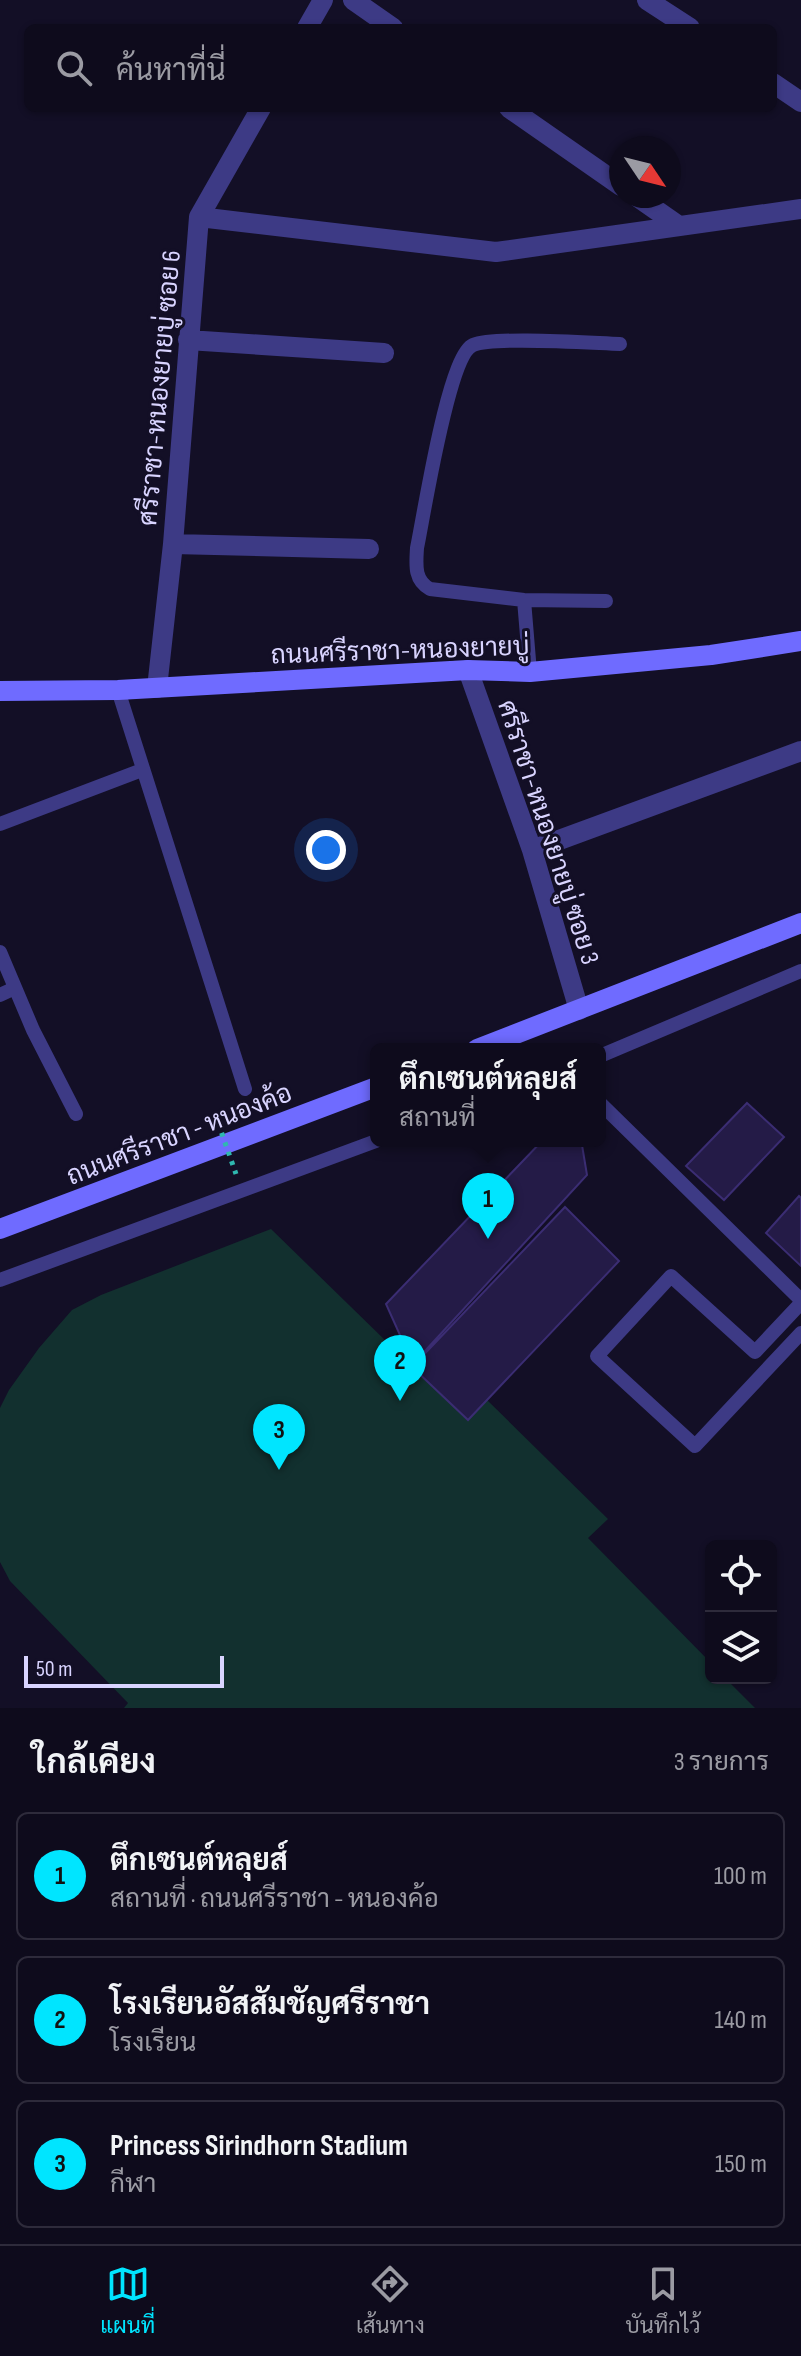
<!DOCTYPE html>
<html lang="th">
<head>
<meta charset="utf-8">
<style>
	:root { --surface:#0e0b1c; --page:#171425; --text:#f1f3f6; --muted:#9b9ba3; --line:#2e2b3b; --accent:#00e5ff }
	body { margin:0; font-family:"Sofia Sans Condensed",Sarabun,sans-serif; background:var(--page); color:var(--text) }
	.controls { position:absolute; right:24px; bottom:24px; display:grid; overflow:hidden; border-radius:12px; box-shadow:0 2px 6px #0004 }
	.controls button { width:72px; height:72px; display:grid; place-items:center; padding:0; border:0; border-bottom:2px solid var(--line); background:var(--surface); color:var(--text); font:40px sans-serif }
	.compass { position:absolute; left:609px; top:136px; width:72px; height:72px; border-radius:50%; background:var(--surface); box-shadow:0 2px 6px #0004; rotate:125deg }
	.scale { position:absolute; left:24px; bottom:20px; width:200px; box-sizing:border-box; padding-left:8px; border:4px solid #d9d4ff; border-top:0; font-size:22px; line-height:28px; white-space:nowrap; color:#d9d4ff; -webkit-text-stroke:6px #130f26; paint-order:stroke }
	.you { position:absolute; left:326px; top:850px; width:28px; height:28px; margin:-20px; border:6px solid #fff; border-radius:50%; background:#1a73e8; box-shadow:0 0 0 12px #1a73e833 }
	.badge { display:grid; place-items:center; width:52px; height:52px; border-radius:50%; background:var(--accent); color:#111; font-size:26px; font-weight:700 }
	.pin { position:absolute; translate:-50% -66px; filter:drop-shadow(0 2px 4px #0008) }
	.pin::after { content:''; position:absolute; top:42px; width:28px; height:24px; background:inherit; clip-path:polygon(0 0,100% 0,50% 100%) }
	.popup { position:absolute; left:370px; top:1043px; width:236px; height:104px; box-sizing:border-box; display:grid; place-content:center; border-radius:12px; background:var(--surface); filter:drop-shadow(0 2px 6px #0005); font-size:26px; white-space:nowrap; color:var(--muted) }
	.popup b { font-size:30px; color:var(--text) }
	.popup::after { content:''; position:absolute; left:50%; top:100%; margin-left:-16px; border:16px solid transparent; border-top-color:var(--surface) }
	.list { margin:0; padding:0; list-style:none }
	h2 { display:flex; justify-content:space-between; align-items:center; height:104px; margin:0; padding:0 32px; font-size:34px }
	h2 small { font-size:26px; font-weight:400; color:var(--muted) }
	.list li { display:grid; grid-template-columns:52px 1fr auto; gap:24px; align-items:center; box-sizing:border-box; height:128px; margin:0 16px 16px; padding:0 16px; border:2px solid var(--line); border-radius:12px }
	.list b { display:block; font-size:30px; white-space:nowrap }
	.list p { margin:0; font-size:26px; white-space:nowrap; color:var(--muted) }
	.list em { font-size:26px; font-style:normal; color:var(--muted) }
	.icon { flex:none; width:44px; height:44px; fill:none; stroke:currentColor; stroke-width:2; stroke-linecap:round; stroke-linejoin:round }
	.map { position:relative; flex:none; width:801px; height:1708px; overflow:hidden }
	.search { position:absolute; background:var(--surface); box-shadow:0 2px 6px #0004; left:24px; right:24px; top:24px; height:88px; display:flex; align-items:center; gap:20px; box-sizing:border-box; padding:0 28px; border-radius:12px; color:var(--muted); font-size:30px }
	.sheet { height:536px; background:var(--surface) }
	nav { display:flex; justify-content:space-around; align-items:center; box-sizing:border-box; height:112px; border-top:2px solid var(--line); background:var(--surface); font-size:22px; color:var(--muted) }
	nav a { display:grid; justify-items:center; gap:4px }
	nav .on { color:var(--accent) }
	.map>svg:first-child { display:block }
	.garden { fill:#12302f }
	.building { fill:#241b47; stroke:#3b2d73; stroke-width:2 }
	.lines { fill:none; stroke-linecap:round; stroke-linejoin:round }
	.lane { stroke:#3d3a85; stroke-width:14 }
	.street { stroke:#3d3a85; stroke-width:20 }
	.secondary { stroke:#6f6bff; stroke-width:20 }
	.path-bridge { stroke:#2fb8b0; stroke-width:5; stroke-dasharray:4 6; stroke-linecap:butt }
	.labels { text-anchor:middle; stroke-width:6; stroke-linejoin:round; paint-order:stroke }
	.street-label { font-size:26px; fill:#d9d4ff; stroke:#130f26 }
</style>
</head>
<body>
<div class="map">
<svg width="801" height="1708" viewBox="0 0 801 1708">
	<rect width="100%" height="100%" fill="#130f26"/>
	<path class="garden" d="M271 1229 467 1420 487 1400 608 1519 588 1538 711 1663V1678H725L755 1708H124L128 1703 10 1581 0 1562V1408L9 1390 39 1348 72 1310 101 1295Z"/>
	<path class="building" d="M747 1103 784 1137 724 1200 686 1166Z
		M542 1141H577L582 1145 587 1175 424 1352 408 1353 386 1304Z
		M799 1196 801 1198V1266L766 1233Z
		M565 1207 619 1261 468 1420 412 1367Z"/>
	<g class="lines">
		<path class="lane" d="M524 600 530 672
			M606 601 524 600 430 589C414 580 416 565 417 548 424 515 448 356 473 345 495 336 591 343 620 344
			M118 690 245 1089
			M0 824 142 770
			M0 952 33 1030 76 1114
			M0 995 15 988
			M600 1056 801 971
			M600 1103 801 1300
			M0 1280 376 1141
			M801 1303 755 1352 671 1276 597 1356 695 1446 801 1333"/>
		<path class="street" d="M353 0 393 28
			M647 0 690 28
			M307 28 323 0
			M773 83 801 102
			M509 108 621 186
			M636 196 679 226
			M199 217 496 252 801 209
			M188 340 384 353
			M173 544 369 549
			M468 670 532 850 579 1010
			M157 688 173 544 199 217 261 108
			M532 850 801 751"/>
		<path class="secondary" d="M0 691 118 690 468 670 530 672 711 655 801 641
			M477 1049 801 923
			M0 1229 376 1087"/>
		<path class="path-bridge" d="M215 1114 236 1174"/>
	</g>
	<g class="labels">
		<g class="street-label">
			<text transform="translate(159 388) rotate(-85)" y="9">ศรีราชา-หนองยายบู่ ซอย 6</text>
			<text transform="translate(400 650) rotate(-2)" y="9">ถนนศรีราชา-หนองยายบู่</text>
			<text transform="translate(549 832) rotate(72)" y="9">ศรีราชา-หนองยายบู่ ซอย 3</text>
			<text transform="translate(179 1134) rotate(-21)" y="9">ถนนศรีราชา - หนองค้อ</text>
		</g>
	</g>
</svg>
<div class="controls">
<button><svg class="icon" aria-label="locate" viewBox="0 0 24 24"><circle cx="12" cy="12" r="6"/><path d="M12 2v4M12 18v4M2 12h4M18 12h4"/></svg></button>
<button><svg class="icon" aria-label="layers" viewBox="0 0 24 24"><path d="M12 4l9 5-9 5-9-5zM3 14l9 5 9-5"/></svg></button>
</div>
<svg class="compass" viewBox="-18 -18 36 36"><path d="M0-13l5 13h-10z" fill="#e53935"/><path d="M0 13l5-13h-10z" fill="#9b9ba3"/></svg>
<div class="scale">50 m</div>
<div class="you"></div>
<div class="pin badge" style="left:488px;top:1239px">1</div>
<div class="popup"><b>ตึกเซนต์หลุยส์</b>สถานที่</div>
<div class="pin badge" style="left:400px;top:1401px">2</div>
<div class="pin badge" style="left:279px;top:1470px">3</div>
<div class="search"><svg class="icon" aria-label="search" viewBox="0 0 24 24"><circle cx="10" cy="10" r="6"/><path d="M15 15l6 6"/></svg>ค้นหาที่นี่</div>
</div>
<section class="sheet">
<h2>ใกล้เคียง<small>3 รายการ</small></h2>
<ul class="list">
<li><span class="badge">1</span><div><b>ตึกเซนต์หลุยส์</b><p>สถานที่ · ถนนศรีราชา - หนองค้อ</p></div><em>100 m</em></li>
<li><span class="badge">2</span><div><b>โรงเรียนอัสสัมชัญศรีราชา</b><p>โรงเรียน</p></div><em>140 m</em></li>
<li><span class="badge">3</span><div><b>Princess Sirindhorn Stadium</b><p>กีฬา</p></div><em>150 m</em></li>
</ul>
</section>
<nav>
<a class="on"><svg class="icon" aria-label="map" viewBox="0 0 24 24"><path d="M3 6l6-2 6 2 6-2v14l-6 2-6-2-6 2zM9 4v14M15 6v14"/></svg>แผนที่</a>
<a><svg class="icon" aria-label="directions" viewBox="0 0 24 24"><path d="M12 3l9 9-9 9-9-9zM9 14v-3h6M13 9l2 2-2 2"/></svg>เส้นทาง</a>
<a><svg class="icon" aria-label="saved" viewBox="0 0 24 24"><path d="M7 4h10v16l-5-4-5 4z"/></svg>บันทึกไว้</a>
</nav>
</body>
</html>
